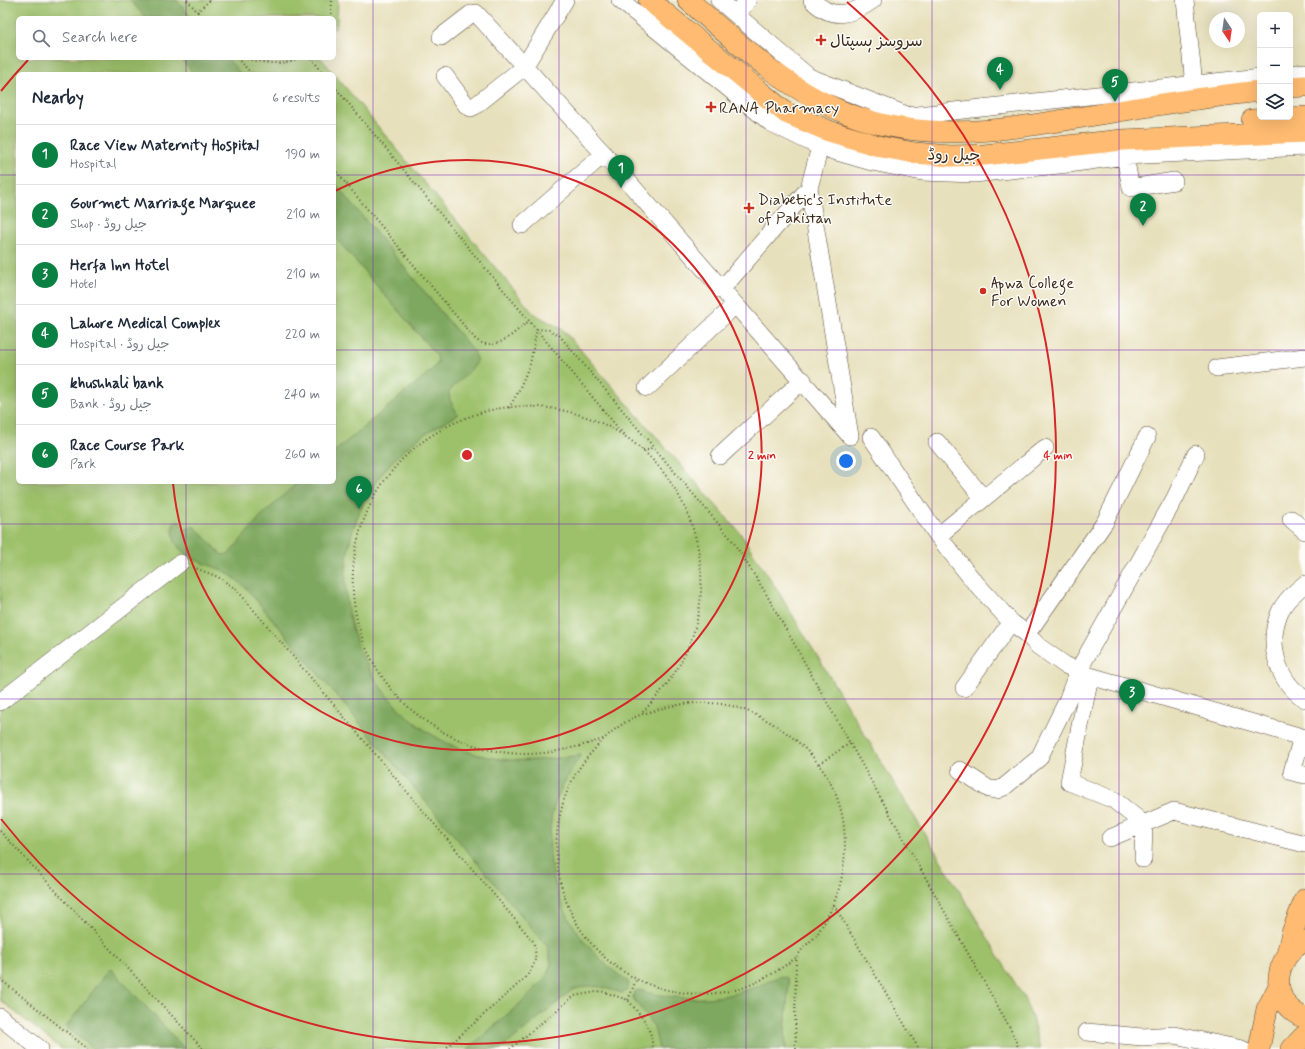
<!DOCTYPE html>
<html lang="en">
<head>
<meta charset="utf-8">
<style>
	:root { --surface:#fff; --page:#f2f2f3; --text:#1f2937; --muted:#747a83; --line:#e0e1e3; --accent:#0b8043 }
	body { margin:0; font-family:Mynerve,"Playpen Sans Arabic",sans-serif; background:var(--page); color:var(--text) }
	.controls { position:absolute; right:12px; top:12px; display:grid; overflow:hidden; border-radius:6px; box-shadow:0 4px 16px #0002 }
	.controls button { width:36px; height:36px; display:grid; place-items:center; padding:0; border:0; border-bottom:1px solid var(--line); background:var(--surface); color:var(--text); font:20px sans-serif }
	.compass { position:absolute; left:1209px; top:12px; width:36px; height:36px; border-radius:50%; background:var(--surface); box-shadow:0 4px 16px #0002; rotate:167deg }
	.you { position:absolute; left:846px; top:461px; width:14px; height:14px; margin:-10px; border:3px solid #fff; border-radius:50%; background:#1a73e8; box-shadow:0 0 0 6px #1a73e833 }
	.badge { display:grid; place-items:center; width:26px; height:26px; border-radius:50%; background:var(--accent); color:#fff; font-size:13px; font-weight:700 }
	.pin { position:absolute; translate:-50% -33px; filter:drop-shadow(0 1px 2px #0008) }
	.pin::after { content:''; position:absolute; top:21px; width:14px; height:12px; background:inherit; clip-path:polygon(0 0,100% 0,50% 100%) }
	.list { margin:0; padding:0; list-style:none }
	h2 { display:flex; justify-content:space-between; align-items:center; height:52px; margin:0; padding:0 16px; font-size:17px }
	h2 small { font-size:13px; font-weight:400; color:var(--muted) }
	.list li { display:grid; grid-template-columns:26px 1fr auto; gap:12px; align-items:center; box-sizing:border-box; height:60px; padding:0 16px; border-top:1px solid var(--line) }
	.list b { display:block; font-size:15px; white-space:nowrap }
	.list p { margin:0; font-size:13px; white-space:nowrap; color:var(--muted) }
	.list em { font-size:13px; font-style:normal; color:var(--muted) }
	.icon { flex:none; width:22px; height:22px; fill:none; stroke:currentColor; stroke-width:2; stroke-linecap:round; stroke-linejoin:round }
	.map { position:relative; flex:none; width:1305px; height:1049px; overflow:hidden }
	.search { position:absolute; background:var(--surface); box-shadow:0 4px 16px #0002; left:16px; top:16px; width:320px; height:44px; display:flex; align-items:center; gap:10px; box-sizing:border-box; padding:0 14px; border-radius:6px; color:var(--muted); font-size:15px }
	.panel { position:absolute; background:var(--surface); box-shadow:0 4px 16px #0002; left:16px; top:72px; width:320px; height:412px; border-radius:6px }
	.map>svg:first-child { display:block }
	.green { fill:#9dc16b; stroke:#6c7644; fill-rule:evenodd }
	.forest { fill:#7ea75f; stroke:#5c683e }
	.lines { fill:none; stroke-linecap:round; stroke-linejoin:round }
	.minor-casing { stroke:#554536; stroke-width:18 }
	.major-casing { stroke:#554536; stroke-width:22 }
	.path { stroke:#554536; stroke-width:2; stroke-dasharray:1 3; stroke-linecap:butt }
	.minor { stroke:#fff; stroke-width:17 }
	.major { stroke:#febb71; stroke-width:21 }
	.grid { fill:none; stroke:#7b2cbf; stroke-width:1; stroke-opacity:0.55 }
	.ring { fill:none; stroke:#d62828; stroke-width:2 }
	.poi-dot { fill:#c8321e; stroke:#fdfcf7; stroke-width:1.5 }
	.labels { text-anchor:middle; stroke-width:3; stroke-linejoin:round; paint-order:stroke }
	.poi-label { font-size:16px; fill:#3b2a1e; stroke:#fdfcf7; text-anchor:start }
	.street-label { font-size:16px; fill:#3b2a1e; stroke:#fdfcf7 }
	.centre { fill:#d62828; stroke:#fdfcf7; stroke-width:2 }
	.ring-label { font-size:12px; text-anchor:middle; font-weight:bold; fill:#d62828; stroke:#fdfcf7; stroke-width:3; stroke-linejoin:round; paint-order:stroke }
</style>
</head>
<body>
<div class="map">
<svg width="1305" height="1049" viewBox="0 0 1305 1049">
	<rect width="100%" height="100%" fill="#fdfcf7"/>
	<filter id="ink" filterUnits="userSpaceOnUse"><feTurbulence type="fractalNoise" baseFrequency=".025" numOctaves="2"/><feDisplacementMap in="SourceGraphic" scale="8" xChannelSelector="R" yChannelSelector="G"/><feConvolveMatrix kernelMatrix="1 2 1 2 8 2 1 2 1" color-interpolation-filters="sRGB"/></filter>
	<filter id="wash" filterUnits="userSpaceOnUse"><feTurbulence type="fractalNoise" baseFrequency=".012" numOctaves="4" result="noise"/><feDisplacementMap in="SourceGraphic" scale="16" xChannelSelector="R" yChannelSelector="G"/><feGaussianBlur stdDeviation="0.9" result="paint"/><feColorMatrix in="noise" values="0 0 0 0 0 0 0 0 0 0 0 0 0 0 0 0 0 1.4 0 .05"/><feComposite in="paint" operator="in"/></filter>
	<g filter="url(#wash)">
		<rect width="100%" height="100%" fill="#e7e0bc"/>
		<path class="green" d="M0 0H338L337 24 334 30V18H18V58H321L533 313 563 330 740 533 776 588 1024 998 1032 1018 1040 1049H62L0 1000ZM18 74H334V482H18Z"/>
		<path class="forest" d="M130 0H176L192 18H146Z
			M180 58H227L241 74H194Z
			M334 182 474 352 477 362C469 374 457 381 449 392L450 400 458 415C428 430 401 448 380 476 305 578 359 722 479 755 513 764 547 760 581 755 569 772 553 800 551 821 543 889 573 943 628 982L629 986 626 991 622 993 601 987 587 986 572 990 501 1049H468L524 1000 546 977 551 964 548 947 246 588C240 583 233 576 226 572 211 564 185 561 176 543 173 538 173 530 173 524L179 521 184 530 194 526 222 555 229 554 260 517 298 482H334V452L432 370 438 362 437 356 334 236Z
			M110 968 185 1049H94L66 1027Z
			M780 976 787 978 789 983 785 1030 786 1049H659L654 1027 633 998 634 992 638 990C691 1004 732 1001 780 976Z"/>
	</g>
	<g filter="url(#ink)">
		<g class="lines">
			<defs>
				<path id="minor" d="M620 0 771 123 820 147 872 162 922 172 974 174 1068 164 1125 156 1305 147
					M719 0 809 77 909 116 1260 77
					M812 0C832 21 852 15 873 0
					M1185 0 1194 85
					M737 14 748 0
					M441 37 471 14 476 13 604 154 850 436
					M1290 74 1305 72
					M445 76 467 106 471 108 475 106 524 67 565 0
					M1123 146 1131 188 1174 181
					M820 147 809 188 850 436
					M522 225 604 154
					M721 290 809 188
					M1217 368 1305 357
					M647 388 735 305
					M871 437 938 536 972 579 1011 622 1027 634 1038 646 1065 665 1090 676 1305 738
					M937 442 983 498
					M720 456 803 380
					M1291 519 1305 531
					M938 536 1045 448
					M1305 584C1295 592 1284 601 1279 614 1267 644 1277 681 1305 699
					M1027 634 1105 522 1147 437
					M1090 676 1069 782 1114 800 1144 824 1143 859
					M964 688 1011 622
					M0 702 180 563
					M1302 737 1292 772 1305 775
					M960 770 989 789 997 790 1004 787 1039 758 1067 701 1078 671 1175 498 1196 454
					M1110 838 1174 811 1305 844
					M0 1017 40 1049
					M1087 1032 1142 1037 1174 1035 1242 1049"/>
				<path id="major" d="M649 0 786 113 829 131 882 147 915 153 951 156 984 155 1122 140 1305 132
					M688 0C739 45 792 95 857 117 936 145 1021 127 1101 114 1154 105 1207 97 1260 91
					M1290 87 1305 86
					M1252 120 1305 117
					M1305 941C1272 957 1268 1004 1305 1018
					M1287 954 1292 933 1305 899
					M1259 1049 1267 1009 1279 986
					M1292 1049 1305 1035"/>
			</defs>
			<use href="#minor" class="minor-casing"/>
			<use href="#major" class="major-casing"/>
			<path class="path" d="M187 0 203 18
				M197 12 210 0
				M331 18 332 0
				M237 58 252 74
				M243 58C261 62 280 67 298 58
				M311 58 324 74
				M334 86 624 435
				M334 169 476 340C497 353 513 333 529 321
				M509 408 518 392 530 364 537 329 549 330 559 335 732 540 765 592 1010 1028 1019 1049
				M643 450H649L653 446
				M193 567 218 577 236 589 533 941C538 957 535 967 524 979L445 1049
				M603 739C578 747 552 754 526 754 445 753 372 695 356 615 346 565 359 511 392 471 415 442 447 423 483 412 519 402 557 406 592 419 682 454 726 562 687 650 676 675 659 695 641 714
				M819 764 850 743
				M0 831 203 1049
				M834 905 919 1049
				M0 979 88 1049
				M628 1000 636 980
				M510 1049 574 996 601 991 628 1000 645 1021 651 1035 653 1049
				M796 1049C795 1025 795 1002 796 978 796 972 795 964 797 958 800 948 814 940 819 931 841 898 849 860 843 820 834 768 794 730 747 711 715 698 681 702 649 712 625 719 608 733 592 752 571 775 560 803 557 834 549 935 635 1012 735 990 758 984 778 971 797 957"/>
			<use href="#minor" class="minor"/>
			<use href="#major" class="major"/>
		</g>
	</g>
	<path class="grid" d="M186 0V18M373 0V1049M559 0V1049M746 0V1049M932 0V1049M1119 0V1049M186 58V74M0 175H18M334 175H1305M0 350H18M334 350H1305M186 482V1049M0 524H1305M0 699H1305M0 874H1305"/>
	<g class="ring">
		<path d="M335 191A295 295 0 1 1 173 483"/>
		<path d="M1 91A591 591 0 0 1 28 60M847 2A591 591 0 1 1 1 819"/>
	</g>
	<g class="poi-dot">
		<path d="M819 34h4v4h4v4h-4v4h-4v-4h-4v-4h4z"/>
		<path d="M709 101h4v4h4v4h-4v4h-4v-4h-4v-4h4z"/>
		<path d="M747 202h4v4h4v4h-4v4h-4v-4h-4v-4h4z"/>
		<circle cx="983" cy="291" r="4"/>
	</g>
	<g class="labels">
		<g class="poi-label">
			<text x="830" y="46">سروسز ہسپتال</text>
			<text x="719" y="113">RANA Pharmacy</text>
			<text x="758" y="205">Diabetic's Institute<tspan x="758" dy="18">of Pakistan</tspan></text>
			<text x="991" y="288">Apwa College<tspan x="991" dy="18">For Women</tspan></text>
		</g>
		<g class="street-label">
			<text transform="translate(954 154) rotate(1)" y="6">جیل روڈ</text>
		</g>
	</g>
	<circle cx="467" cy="455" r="6" class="centre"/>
	<g class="ring-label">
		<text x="762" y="459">2 min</text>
		<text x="1058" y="459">4 min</text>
	</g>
</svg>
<div class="controls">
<button>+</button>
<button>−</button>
<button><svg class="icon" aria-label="layers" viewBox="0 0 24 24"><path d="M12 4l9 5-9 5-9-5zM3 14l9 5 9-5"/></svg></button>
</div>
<svg class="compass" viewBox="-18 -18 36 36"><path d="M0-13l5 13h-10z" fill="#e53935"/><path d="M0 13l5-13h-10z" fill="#747a83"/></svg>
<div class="you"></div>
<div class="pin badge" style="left:621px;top:188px">1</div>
<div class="pin badge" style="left:1143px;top:226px">2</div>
<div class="pin badge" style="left:1132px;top:712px">3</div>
<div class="pin badge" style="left:1000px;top:90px">4</div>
<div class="pin badge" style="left:1115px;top:102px">5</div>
<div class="pin badge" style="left:359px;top:509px">6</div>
<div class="search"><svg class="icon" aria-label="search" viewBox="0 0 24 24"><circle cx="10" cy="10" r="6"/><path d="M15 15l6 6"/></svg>Search here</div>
<section class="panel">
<h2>Nearby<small>6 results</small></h2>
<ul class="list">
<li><span class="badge">1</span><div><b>Race View Maternity Hospital</b><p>Hospital</p></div><em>190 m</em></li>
<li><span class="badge">2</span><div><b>Gourmet Marriage Marquee</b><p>Shop · جیل روڈ</p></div><em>210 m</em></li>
<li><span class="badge">3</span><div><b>Herfa Inn Hotel</b><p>Hotel</p></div><em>210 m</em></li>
<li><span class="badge">4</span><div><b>Lahore Medical Complex</b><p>Hospital · جیل روڈ</p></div><em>220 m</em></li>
<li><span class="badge">5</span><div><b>khushhali bank</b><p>Bank · جیل روڈ</p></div><em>240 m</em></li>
<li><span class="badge">6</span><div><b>Race Course Park</b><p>Park</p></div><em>260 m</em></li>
</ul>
</section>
</div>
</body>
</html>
